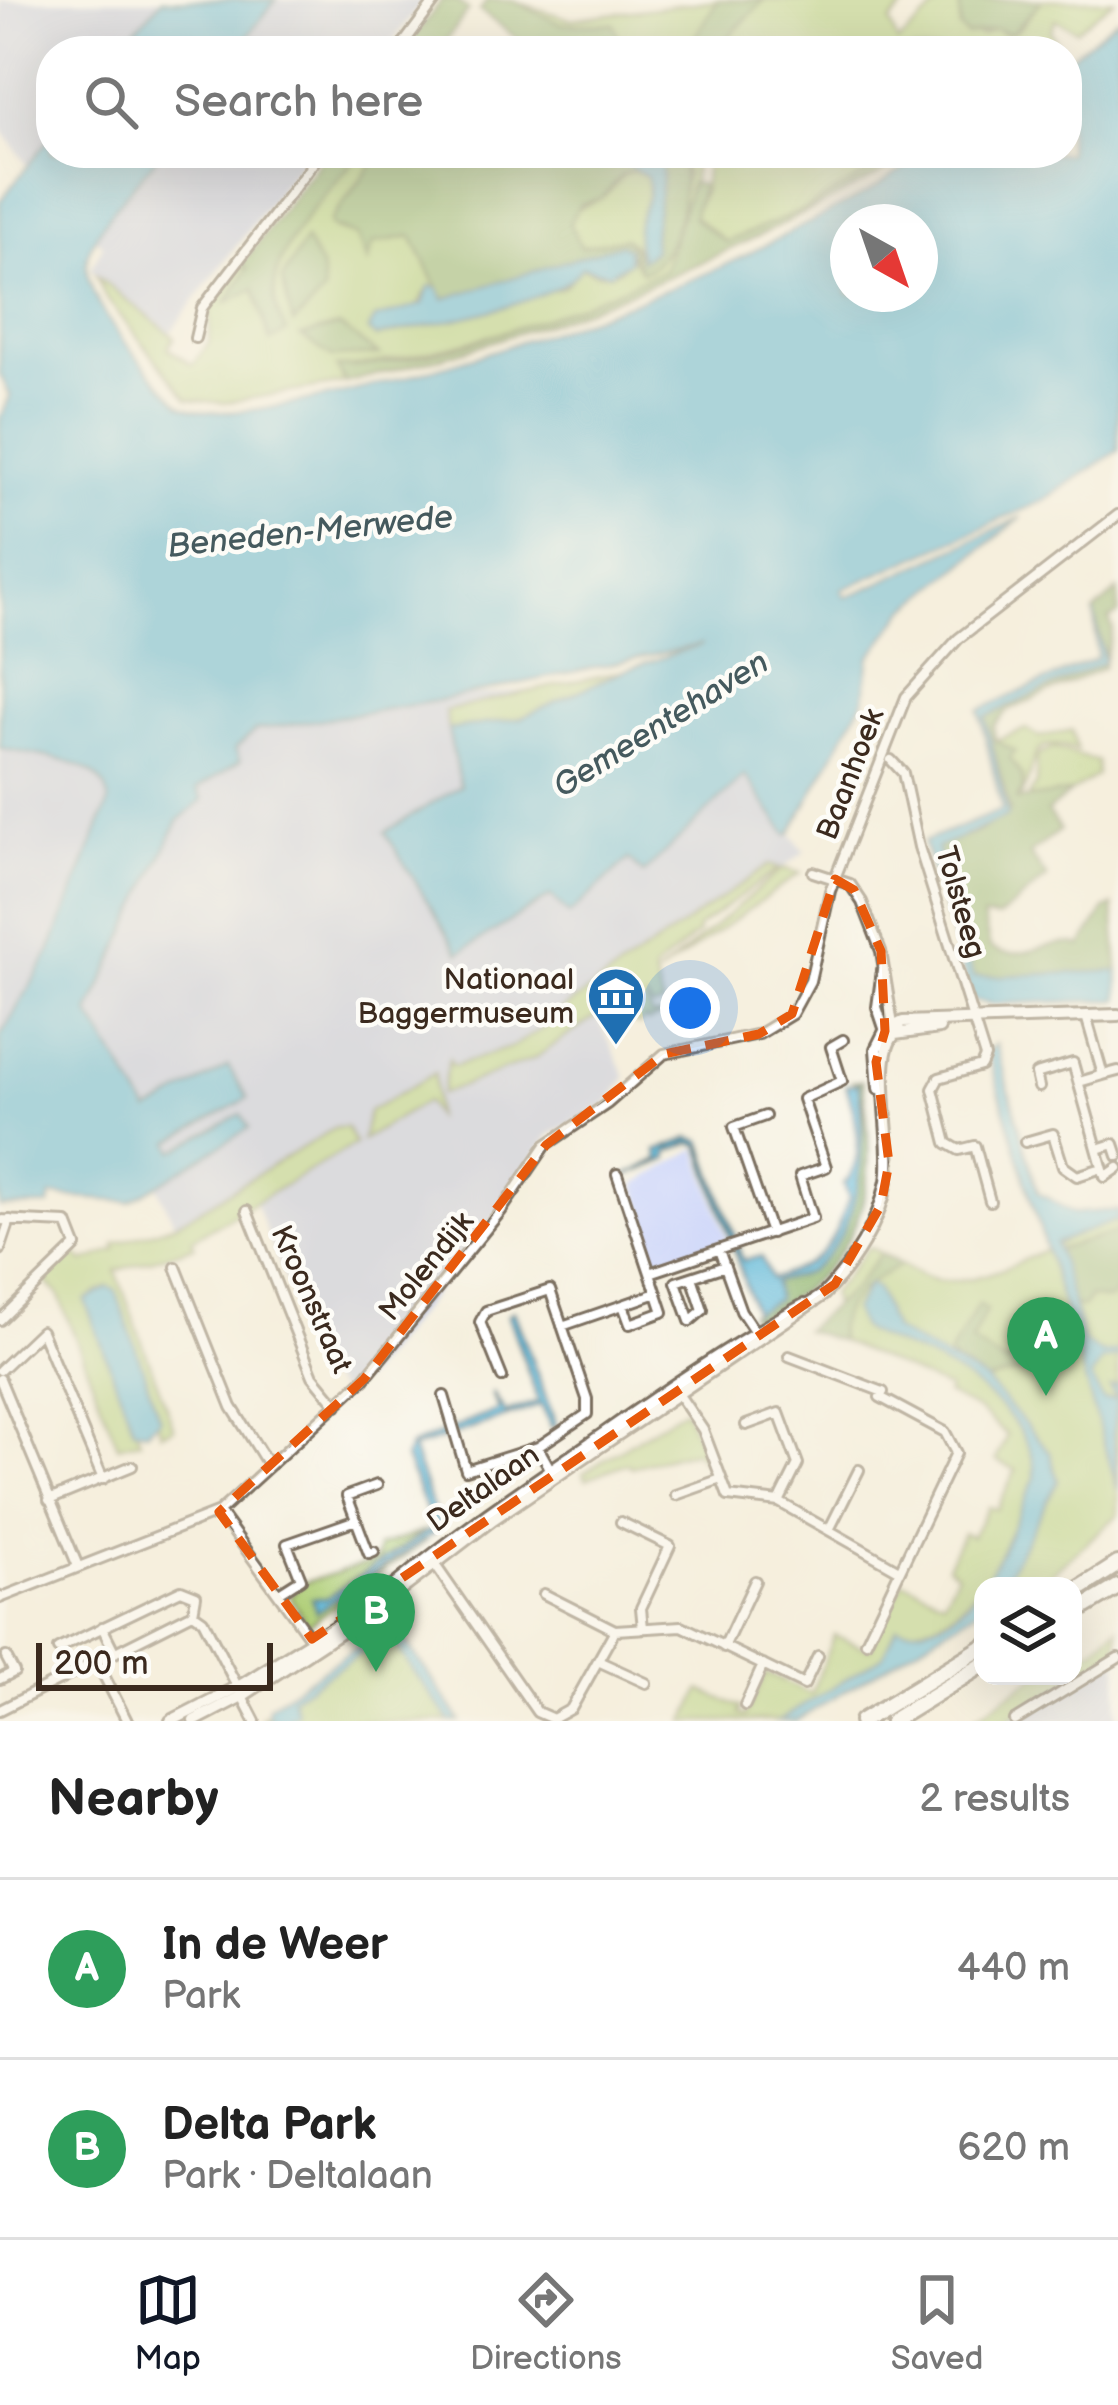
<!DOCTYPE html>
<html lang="en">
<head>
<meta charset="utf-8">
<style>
	:root { --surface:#fff; --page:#f2f2f2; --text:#222; --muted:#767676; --line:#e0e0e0; --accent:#111827 }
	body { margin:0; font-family:"Balsamiq Sans",sans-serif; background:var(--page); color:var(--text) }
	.controls { position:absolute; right:36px; bottom:36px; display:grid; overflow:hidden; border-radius:24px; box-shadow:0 12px 48px #0002 }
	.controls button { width:108px; height:108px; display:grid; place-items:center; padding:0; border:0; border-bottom:3px solid var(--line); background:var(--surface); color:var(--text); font:60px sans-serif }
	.compass { position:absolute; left:830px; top:204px; width:108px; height:108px; border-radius:50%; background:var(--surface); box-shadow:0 12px 48px #0002; rotate:140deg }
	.scale { position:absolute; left:36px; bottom:30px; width:237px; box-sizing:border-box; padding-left:12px; border:6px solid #3b2a1e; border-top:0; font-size:33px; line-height:42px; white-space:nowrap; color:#3b2a1e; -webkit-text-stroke:9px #fdfcf7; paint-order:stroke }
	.you { position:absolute; left:690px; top:1008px; width:42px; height:42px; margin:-30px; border:9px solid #fff; border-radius:50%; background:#1a73e8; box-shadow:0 0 0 18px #1a73e833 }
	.badge { display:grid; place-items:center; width:78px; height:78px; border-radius:50%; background:var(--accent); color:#fff; font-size:39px; font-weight:700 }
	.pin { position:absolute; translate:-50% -99px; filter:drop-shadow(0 3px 6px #0008) }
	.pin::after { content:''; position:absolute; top:63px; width:42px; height:36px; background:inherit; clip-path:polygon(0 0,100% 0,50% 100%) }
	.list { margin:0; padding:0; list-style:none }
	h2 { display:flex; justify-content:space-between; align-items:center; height:156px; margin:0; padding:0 48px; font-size:51px }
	h2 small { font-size:39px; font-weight:400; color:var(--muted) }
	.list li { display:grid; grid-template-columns:78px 1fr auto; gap:36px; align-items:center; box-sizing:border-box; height:180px; padding:0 48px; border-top:3px solid var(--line) }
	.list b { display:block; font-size:45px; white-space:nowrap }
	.list p { margin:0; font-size:39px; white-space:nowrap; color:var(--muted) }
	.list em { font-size:39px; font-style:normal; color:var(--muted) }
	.icon { flex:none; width:66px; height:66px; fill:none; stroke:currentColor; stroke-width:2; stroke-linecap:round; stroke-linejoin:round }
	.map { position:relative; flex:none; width:1118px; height:1721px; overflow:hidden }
	.search { position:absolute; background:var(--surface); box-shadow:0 12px 48px #0002; left:36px; right:36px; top:36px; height:132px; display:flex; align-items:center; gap:30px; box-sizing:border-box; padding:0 42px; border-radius:48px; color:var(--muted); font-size:45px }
	.sheet { height:516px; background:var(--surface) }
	nav { display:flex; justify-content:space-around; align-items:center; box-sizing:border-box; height:168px; border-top:3px solid var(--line); background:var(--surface); font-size:33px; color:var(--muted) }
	nav a { display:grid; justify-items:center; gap:6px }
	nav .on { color:var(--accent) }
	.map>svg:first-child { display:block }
	.built { fill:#d1d9f9 }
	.industrial { fill:#bbc3de }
	.green { fill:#adcd75; stroke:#747c4a; stroke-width:3 }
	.forest { fill:#8ab066; stroke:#626d42; stroke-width:3 }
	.water { fill:#57b4d5; stroke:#496f7a; stroke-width:3; fill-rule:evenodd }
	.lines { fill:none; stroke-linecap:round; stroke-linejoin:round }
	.street-casing { stroke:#7c6f61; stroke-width:14 }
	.secondary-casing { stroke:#7c6f61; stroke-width:16 }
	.highway-casing { stroke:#7c6f61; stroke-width:20 }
	.street { stroke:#fff; stroke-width:8 }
	.secondary { stroke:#fff; stroke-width:10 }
	.highway { stroke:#fff; stroke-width:14 }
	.marked { fill:none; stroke:#e8590c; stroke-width:9; stroke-dasharray:24 15; stroke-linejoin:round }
	.labels { text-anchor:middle; stroke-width:9; stroke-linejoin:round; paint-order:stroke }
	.street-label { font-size:30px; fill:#3b2a1e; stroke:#fdfcf7 }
	.poi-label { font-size:30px; fill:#3b2a1e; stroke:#fdfcf7; text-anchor:end }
	.water-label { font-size:33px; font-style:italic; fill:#455a5e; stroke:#fdfcf7 }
</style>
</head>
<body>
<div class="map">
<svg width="1118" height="1721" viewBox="0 0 1118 1721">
	<rect width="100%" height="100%" fill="#fdfcf7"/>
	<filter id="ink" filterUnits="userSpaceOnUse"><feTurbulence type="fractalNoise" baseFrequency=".00833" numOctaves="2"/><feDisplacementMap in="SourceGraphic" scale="24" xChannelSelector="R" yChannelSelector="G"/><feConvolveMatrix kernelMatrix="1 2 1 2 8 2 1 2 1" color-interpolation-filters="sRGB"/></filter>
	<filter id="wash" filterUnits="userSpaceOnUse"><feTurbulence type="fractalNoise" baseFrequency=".004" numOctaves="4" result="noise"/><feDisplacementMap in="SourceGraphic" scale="48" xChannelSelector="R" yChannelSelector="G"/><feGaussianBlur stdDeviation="2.7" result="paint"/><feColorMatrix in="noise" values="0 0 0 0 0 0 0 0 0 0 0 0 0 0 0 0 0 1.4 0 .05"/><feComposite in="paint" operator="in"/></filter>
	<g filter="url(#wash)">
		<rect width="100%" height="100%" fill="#f5efdd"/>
		<path class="built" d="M697 1148 727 1239 655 1262 639 1219 646 1216 635 1185Z"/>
		<path class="industrial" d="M0 0H424L385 51H51V153H307L171 332 90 270 103 245 27 165 0 127Z
			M672 675 805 852 591 1003 626 1077 608 1104 549 1135 500 1211 365 1378 342 1396 319 1369 252 1195 177 1230 74 1003 238 720Z
			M0 729 118 770 119 808 0 1056Z
			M1118 1642V1721H989L1073 1676Z"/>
		<path class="green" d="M512 0 570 19 718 0 686 51H623L613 24H560Z
			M763 0H912L890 22 898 43 945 0H960V29L981 36 996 29 1005 34 1017 31 1042 0H1114L1076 30 1055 19 1051 31 1061 51H770L764 41 750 51H716Z
			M360 153H381L330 221 334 229 357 236 368 254 373 243 412 236 443 299 437 288 424 294 418 306 375 319 376 337 564 287 582 267C598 278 622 275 630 257L642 272 666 252 686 174 678 153H693V179L670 264C632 300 393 368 338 367L345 383 223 403 188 399 105 297 96 276 175 337 168 348 192 365 210 342V309L241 265 249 267 227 302 254 289 265 323 282 324C251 261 324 200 360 153Z
			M707 153H903L804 210 726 242 692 215 703 192Z
			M635 171 647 176C653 204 629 223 639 253L630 242 580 247 570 230V215C581 204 594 204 605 195 618 185 618 174 635 171Z
			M624 670 521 718 448 730 445 711Z
			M1027 729 1039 737 1072 730 1077 750C1019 732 1043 768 1017 801L1022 776 995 740Z
			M1053 748 1097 761V775L1071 792 1027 799 1036 784 1037 756Z
			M769 865 779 868 697 928 698 933 653 971 663 1005 653 1008 646 998 651 1016 667 1015 647 1022 645 1018 639 1025 622 1016 616 1024 606 1010 535 1058 441 1094 449 1059 453 1066 512 1047 555 1021 553 1016Z
			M783 868 800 873 657 975Z
			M435 1073V1116L426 1101 362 1140 369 1111Z
			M346 1127 355 1144 192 1239 195 1246 116 1271 174 1428 161 1433 116 1291 108 1287 93 1295 140 1441 118 1446 58 1294 44 1280 75 1253 83 1262 116 1250 115 1244 175 1224 335 1128Z
			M1118 1217V1515L1037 1586H995L986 1579 959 1608 935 1623 911 1629 884 1655 779 1721H685L701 1690 741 1707 739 1714 745 1716 766 1673 811 1694 834 1635 870 1649 903 1581 944 1599 957 1573 947 1565 963 1533 972 1536 988 1507 997 1509 1016 1470 996 1460 1007 1435 978 1410 946 1394 948 1389 840 1341 831 1294 868 1247C892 1256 919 1281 945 1281 1003 1282 1065 1233 1118 1217Z
			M684 1409 712 1470 693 1451 632 1467 627 1463 586 1479 583 1473Z
			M425 1531 327 1598 311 1603 341 1598 427 1540 308 1625 290 1597 303 1583 370 1563 378 1556V1547Z
			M394 1627 456 1721H263L261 1717Z
			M1118 1627V1652L1004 1721H969L1036 1676H1073V1656L1095 1648Z"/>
		<path class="forest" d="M442 0H455L469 10 438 51H403Z
			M487 0H512L560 24H613L625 47 591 51 570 42 524 44 480 11Z
			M718 0H764L715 51H686Z
			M960 0H1042L1011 34 996 29 967 36 960 29Z
			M325 153H360C323 201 243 268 287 332L270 341 254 289 227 302 248 268 241 265Z
			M381 153H648L649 165 627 156 625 163 635 171 622 174 602 198 580 204 569 223 581 247 625 238 641 260 654 250C650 215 669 186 659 153H678C691 184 677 258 642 272L628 249 443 299 412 236 373 243 367 262 357 236 331 226 330 221Z
			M903 153H918C735 257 550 333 345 383L337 367C423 368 584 306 664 270L691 183 702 185 693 218 726 242 804 210Z
			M305 240 321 267 324 293 293 324 282 280Z
			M339 326 379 355 332 357 301 336Z
			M1118 590V614L1109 619 1113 628 1103 668 1006 712 994 726 995 740 1015 751 1010 758 1022 776 1023 790 1016 800 1071 792 1047 812 1060 830 1030 854 1047 878 998 918 983 917 990 947C1020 967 1052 934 1081 946L1105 909 1113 906 1118 971 972 977 937 847 978 832 1010 811 985 717 1105 657 1094 612Z
			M862 1081C881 1194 863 1265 755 1319L750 1314 769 1303 759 1307 743 1267 758 1261 771 1301 774 1282C794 1275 807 1275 822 1258 848 1230 880 1108 853 1082Z
			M1118 1232V1290L1109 1300 1090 1297 1083 1308 1071 1304 1055 1250Z
			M880 1254 901 1265C874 1278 830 1306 840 1341L804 1330 854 1288Z
			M979 1304 986 1310 971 1342 1004 1363 1066 1343 1071 1361 986 1381 948 1357Z"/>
		<path class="water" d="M162 0H276L236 51H116Z
			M1118 18V451L1043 501 842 590 846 597 863 590 1022 517 906 610 870 657 864 699 791 833 787 835 745 775 643 874 629 859 569 915 551 896 459 953 385 832 460 786 448 730 521 718 625 670 703 644 443 700 256 730 235 749 240 761 197 789 203 800 178 821 89 1013 149 1112 228 1066 248 1098 171 1142 175 1151 241 1114 249 1128 130 1202 51 1196 49 1206 0 1207V1037L50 952 109 802C106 757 36 757 0 748V419L10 396 0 374V201L51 136V153H160C138 182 102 216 89 251 72 295 151 373 180 404 247 448 668 296 746 255 786 234 828 214 868 192 889 180 916 157 939 153 979 146 1026 153 1067 153V59ZM848 222H920V294H848Z
			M648 153H659C669 186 649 215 654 250L641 260C626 210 655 211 647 176L624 163 627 156 649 165Z
			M621 244 628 249 629 262 609 273 582 267C557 306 424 324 376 337L368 331 375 319 423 304 429 286 438 288 444 299Z
			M1094 612 1104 662 985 717 1008 816 937 848 973 977 1118 971V1000L992 1004 972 1000 923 842 1002 810 979 710 1097 658Z
			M996 1044 1038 1192 1073 1213 1118 1210V1220L1055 1243 1084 1342 1102 1354 1118 1352V1357L1102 1361 1091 1378 1103 1400 1116 1399 1110 1388 1118 1386 1113 1435 1118 1491 987 1051Z
			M858 1084C866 1143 865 1232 809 1271 801 1277 785 1278 774 1282L777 1299 754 1312 700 1145 690 1143 668 1152V1159L626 1176 659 1160 657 1151 690 1138 702 1141 743 1261 761 1256 771 1279C821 1261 830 1251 849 1198L844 1184C868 1157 855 1115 846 1085Z
			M869 1284 877 1290 893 1330 986 1381 1050 1452 1058 1481 1001 1586H983V1606L796 1721H779L884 1655 897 1627C978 1641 1007 1532 1035 1478 1036 1425 974 1380 932 1360 909 1348 882 1342 861 1328L853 1310Z
			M109 1287 116 1291 160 1419 146 1431 134 1429 85 1301Z
			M514 1311 556 1425 551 1427 541 1405 412 1449 439 1525 437 1531 316 1612 312 1598H327L433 1528 405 1458 410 1446 498 1410 492 1391 505 1413 538 1401 508 1315Z
			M388 1626 396 1627 461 1721H450L388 1636 292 1697 296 1712 281 1721 267 1716 268 1706Z"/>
	</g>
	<g filter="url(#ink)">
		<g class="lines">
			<defs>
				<path id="street" d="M398 51 436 0
					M195 338 202 308 321 153
					M891 760 903 773 919 847 985 1057 981 1066 939 1078 933 1089 947 1143 959 1150 975 1146 990 1201
					M813 872 850 884 862 902 881 951 893 1025
					M882 970 877 1007 885 1031
					M1103 1075 1118 1071
					M1079 1082 1103 1075 1086 1016
					M1039 1087 1036 1074 1073 1063 1105 1177 1118 1168
					M765 1116 734 1127 771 1233
					M1025 1142 1053 1134 1063 1166 1077 1176 1102 1168
					M1098 1149 1114 1144 1118 1156
					M617 1174C632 1220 648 1266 663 1312L630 1324 623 1305 657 1293
					M247 1211 313 1376 337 1405
					M0 1220 67 1223 76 1246 0 1320
					M0 1250 10 1220
					M719 1250 741 1311 757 1335
					M176 1267 232 1407 269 1466
					M650 1273 813 1218 800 1176 826 1167 803 1099 842 1081 831 1047 843 1040
					M692 1277 703 1310 690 1321 676 1282 725 1266
					M562 1326 623 1305
					M789 1356 883 1392 880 1397 945 1432 956 1453 866 1642
					M0 1370 41 1331 103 1479
					M0 1379 77 1564
					M677 1392 703 1430 728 1496 779 1502 899 1570
					M444 1396 466 1470 538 1447 587 1414V1399L550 1290 486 1311 480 1322 502 1377
					M746 1425 779 1413 798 1464 779 1502
					M538 1447 552 1472
					M676 1495 721 1479
					M49 1500 132 1466
					M219 1512 313 1642
					M621 1522 670 1546 641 1608 643 1628
					M829 1530 859 1470
					M374 1552 369 1554 347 1496 377 1485
					M433 1562 537 1712 553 1719 571 1709 615 1630 682 1626 804 1685 818 1656
					M279 1593 301 1579 287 1544 356 1520
					M544 1594 615 1630
					M0 1598 219 1512 364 1379 501 1211 546 1145 607 1104 664 1054 759 1034 792 1014 810 981 830 891 906 697 958 639 1118 515
					M193 1613 203 1620 255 1721
					M102 1627 115 1653
					M724 1647 755 1581
					M598 1661 646 1683
					M97 1662 127 1721
					M0 1679 14 1672 6 1657
					M745 1705 763 1665
					M0 1710 193 1613 196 1596 181 1590 58 1649
					M1015 1721 1118 1658"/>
				<path id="secondary" d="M885 1031 903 1022 1118 1015
					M895 1034 939 1028
					M879 1088 876 1049 885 1031
					M376 1601C444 1542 519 1492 593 1441 662 1393 730 1345 804 1305
					M171 1721 243 1684 360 1611
					M194 1721 242 1696 385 1602 493 1519 823 1295C853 1264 879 1224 887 1181 894 1144 871 1057 895 1034"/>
				<path id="highway" d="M1073 1593 1118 1564
					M1073 1614 1118 1587
					M862 1721 983 1647
					M892 1721 983 1665"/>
			</defs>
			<use href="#street" class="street-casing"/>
			<use href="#secondary" class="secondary-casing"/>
			<use href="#highway" class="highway-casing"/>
			<use href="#street" class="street"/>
			<use href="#secondary" class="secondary"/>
			<use href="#highway" class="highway"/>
		</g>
	</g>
	<path d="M0 0H1118V1721H0ZM835 879 854 890 881 951 885 1031 876 1062 889 1163 881 1205 835 1284 312 1639 219 1512 364 1379 546 1145 664 1054 759 1034 792 1014Z" fill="#f5efdd" fill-opacity=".55" fill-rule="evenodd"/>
	<path class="marked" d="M835 879 854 890 881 951 885 1031 876 1062 889 1163 881 1205 835 1284 312 1639 219 1512 364 1379 546 1145 664 1054 759 1034 792 1014Z"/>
	<defs>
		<symbol id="museum-pin" viewBox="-11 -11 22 30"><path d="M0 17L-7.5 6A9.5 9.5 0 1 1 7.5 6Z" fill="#1f6fb2" stroke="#fdfcf7"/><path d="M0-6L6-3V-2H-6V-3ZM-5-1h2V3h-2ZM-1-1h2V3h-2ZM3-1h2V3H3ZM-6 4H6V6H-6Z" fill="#fff"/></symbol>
	</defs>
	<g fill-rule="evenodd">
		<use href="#museum-pin" x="583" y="963" width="66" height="90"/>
	</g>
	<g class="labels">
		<g class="street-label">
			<text transform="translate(850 774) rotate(-69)" y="10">Baanhoek</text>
			<text transform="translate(961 902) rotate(74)" y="10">Tolsteeg</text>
			<text transform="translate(426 1266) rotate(-51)" y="10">Molendijk</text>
			<text transform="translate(312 1299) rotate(66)" y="10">Kroonstraat</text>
			<text transform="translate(483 1488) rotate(-35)" y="10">Deltalaan</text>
		</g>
		<g class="poi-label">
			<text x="574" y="989">Nationaal<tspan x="574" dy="34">Baggermuseum</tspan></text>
		</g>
		<g class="water-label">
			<text transform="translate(310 530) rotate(-6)" y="12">Beneden-Merwede</text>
			<text transform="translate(660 723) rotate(-32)" y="12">Gemeentehaven</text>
		</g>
	</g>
</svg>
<div class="controls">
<button><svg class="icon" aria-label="layers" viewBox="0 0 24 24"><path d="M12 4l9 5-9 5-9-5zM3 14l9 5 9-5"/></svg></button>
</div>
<svg class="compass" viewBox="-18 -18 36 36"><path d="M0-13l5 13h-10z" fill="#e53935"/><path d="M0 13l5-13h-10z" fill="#767676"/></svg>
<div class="scale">200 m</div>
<div class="you"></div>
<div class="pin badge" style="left:1046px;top:1396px;background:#2e9e5b">A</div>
<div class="pin badge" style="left:376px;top:1672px;background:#2e9e5b">B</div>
<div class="search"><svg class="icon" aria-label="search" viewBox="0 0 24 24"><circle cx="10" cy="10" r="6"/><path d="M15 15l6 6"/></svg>Search here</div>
</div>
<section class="sheet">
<h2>Nearby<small>2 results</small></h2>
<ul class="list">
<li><span class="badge" style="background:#2e9e5b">A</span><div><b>In de Weer</b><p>Park</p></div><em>440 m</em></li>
<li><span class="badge" style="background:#2e9e5b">B</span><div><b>Delta Park</b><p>Park · Deltalaan</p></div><em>620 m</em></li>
</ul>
</section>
<nav>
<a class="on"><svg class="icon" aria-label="map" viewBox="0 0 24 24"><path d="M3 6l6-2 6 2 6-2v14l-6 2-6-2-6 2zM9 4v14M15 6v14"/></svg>Map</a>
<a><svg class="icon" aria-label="directions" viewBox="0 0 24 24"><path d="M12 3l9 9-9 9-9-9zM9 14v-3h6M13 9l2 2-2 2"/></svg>Directions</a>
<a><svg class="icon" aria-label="saved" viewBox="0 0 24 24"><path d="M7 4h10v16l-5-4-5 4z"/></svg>Saved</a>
</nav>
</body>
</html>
